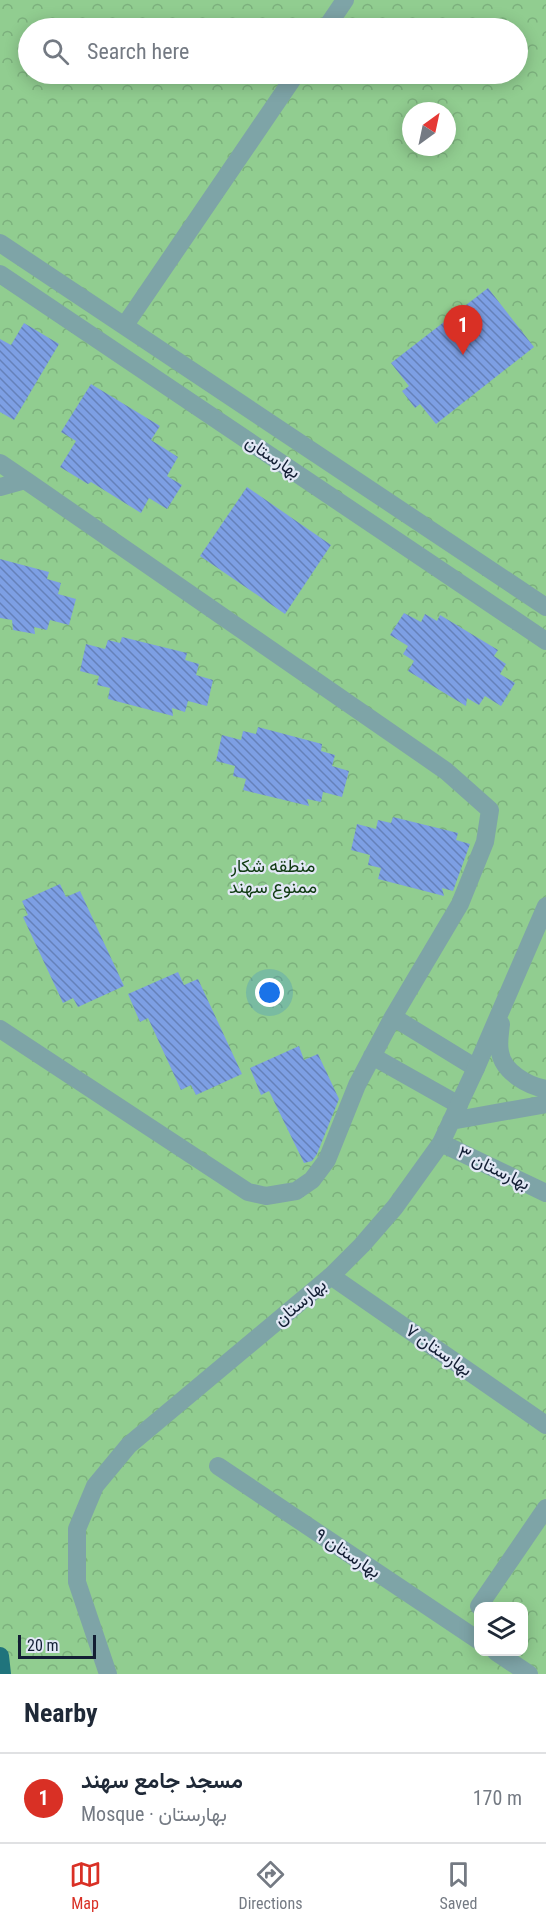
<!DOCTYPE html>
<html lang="en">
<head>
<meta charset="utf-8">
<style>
	:root { --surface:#fff; --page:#f6f6f7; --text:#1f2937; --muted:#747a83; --line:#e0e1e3; --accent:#d93025 }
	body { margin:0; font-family:"Roboto Condensed",Vazirmatn,sans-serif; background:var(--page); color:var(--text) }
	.controls { position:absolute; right:18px; bottom:18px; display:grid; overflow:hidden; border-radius:12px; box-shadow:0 3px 15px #0003 }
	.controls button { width:54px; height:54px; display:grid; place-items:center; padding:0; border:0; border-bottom:2px solid var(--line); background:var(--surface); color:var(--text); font:30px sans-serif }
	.compass { position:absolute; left:402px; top:102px; width:54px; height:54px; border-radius:50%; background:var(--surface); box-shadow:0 3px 15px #0003; rotate:33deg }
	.scale { position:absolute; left:18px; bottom:15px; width:78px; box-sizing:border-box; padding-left:6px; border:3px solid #131e34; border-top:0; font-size:16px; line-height:21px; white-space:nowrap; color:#131e34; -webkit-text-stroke:4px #e2e8f5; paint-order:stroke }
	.you { position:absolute; left:270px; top:993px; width:21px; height:21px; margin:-15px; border:4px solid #fff; border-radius:50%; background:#1a73e8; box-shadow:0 0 0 9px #1a73e833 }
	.badge { display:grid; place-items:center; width:39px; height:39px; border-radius:50%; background:var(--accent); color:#fff; font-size:20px; font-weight:700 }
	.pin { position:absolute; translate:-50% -50px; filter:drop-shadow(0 2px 3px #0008) }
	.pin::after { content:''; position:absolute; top:32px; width:21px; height:18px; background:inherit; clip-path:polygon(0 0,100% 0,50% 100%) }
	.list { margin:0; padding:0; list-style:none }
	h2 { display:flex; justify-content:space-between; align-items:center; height:78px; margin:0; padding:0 24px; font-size:26px }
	h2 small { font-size:20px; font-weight:400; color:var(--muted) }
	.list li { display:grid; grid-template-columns:39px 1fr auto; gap:18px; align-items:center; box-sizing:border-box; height:90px; padding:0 24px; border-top:2px solid var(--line) }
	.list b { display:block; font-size:22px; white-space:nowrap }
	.list p { margin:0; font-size:20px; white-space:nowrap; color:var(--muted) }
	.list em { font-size:20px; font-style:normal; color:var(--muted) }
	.icon { flex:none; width:33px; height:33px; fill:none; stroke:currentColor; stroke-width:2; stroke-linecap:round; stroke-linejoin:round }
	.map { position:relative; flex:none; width:546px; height:1674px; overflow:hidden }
	.search { position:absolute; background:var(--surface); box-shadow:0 3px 15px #0003; left:18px; right:18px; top:18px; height:66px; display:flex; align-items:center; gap:15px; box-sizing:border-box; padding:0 21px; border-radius:33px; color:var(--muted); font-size:22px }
	.sheet { height:168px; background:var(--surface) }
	nav { display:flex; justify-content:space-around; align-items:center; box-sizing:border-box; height:84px; border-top:2px solid var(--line); background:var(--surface); font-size:16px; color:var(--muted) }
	nav a { display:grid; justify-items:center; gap:3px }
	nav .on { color:var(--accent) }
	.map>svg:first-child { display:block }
	.park { fill:url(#park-crowns); fill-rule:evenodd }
	.building { fill:url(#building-back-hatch) }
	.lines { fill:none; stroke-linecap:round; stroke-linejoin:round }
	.minor { stroke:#7ea4a7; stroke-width:18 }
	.tertiary { stroke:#7ea4a7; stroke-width:18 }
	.primary { stroke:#20747c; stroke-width:18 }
	.labels { text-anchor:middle; stroke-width:4.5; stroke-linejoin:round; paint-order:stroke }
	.street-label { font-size:18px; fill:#131e34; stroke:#e2e8f5 }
	.park-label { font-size:18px; fill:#0f3a11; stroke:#e2e8f5 }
</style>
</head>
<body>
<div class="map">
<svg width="546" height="1674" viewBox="0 0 546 1674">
	<defs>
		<pattern id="park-crowns" width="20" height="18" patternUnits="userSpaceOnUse" patternTransform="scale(1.5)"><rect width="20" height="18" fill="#91cd90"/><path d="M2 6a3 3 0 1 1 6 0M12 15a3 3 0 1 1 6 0" fill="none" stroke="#7cb07d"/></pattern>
		<pattern id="building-back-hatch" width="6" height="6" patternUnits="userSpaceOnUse" patternTransform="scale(1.5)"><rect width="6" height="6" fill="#7d9fe4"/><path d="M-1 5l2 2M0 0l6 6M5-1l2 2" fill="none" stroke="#6581ba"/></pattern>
	</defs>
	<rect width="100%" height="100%" fill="#cfdbf4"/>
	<path class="park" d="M0 0H546V1674H0ZM28 28H518V74H28ZM411 111H447V147H411ZM478 1606H524V1652H478Z"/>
	<path class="building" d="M488 288 534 347 436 424 420 404 415 408 402 391 409 386 391 363Z
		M24 323 59 344 14 420 0 412V339L11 345Z
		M91 384 160 426 151 440 178 457 167 476 182 485 167 509 149 498 141 513 91 482 88 484 60 467 76 441 61 432Z
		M247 487 331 545 285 614 200 556Z
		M0 559 49 572 47 579 61 583 58 594 76 599 69 625 50 620 47 630 34 627 35 634 13 630 12 620 0 618Z
		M404 613 421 622 425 614 437 621 440 615 498 650 494 656 506 664 500 674 515 683 501 706 485 696 479 705 467 698 466 706 408 671 414 661 403 654 408 646 390 635Z
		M122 637 187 653 185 660 199 664 196 675 213 680 207 706 188 701 185 712 172 708 173 716 108 699 110 688 97 685 99 676 80 671 86 644 105 649 108 640 120 643Z
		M258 727 322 744 321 751 335 755 332 766 349 771 342 797 323 792 321 802 307 799 309 806 243 790 246 779 233 776 235 766 216 761 222 735 241 740 243 731 256 734Z
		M393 817 458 833 456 840 470 844 453 891 442 888 444 896 378 879 381 868 368 865 370 855 351 850 357 824 376 829 378 820 391 823Z
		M60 884 66 897 80 891 124 986 78 1007 73 998 63 1003 23 917 28 915 22 901Z
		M178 972 184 985 198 979 242 1074 196 1095 191 1085 181 1090 148 1018 140 1022 128 994Z
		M299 1046 304 1060 318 1054 339 1099 317 1154 312 1161 304 1163 269 1091 261 1095 250 1068Z"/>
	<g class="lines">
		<path class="minor" d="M326 28 345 0
			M0 243 546 607
			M0 274 546 641
			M125 325 296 74
			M0 463 25 480
			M0 487 25 480 446 771 490 810 485 842 460 904 393 1017 357 1085 327 1160 312 1180 296 1191 266 1196 248 1192 0 1029
			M393 1017 476 1068
			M372 1056 459 1105
			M441 1143 546 1193
			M331 1276 546 1425
			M218 1466 478 1640
			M479 1606 546 1508
			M496 1652 529 1674"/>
		<path class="tertiary" d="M501 1024C500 1033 498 1043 500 1052 503 1072 528 1086 546 1089
			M451 1121 546 1104
			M108 1674 77 1582V1529L95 1486 129 1445 331 1276 362 1245 395 1207 441 1143 476 1068 546 906"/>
		<path class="primary" d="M0 1656 2 1674"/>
	</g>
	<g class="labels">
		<g class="street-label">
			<text transform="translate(273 457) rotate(34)" y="6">بهارستان</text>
			<text transform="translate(494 1168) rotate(26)" y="6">بهارستان ۳</text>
			<text transform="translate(300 1302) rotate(-40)" y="6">بهارستان</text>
			<text transform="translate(439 1350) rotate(35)" y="6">بهارستان ۷</text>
			<text transform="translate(348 1553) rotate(34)" y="6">بهارستان ۹</text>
		</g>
		<g class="park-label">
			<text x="273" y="872">منطقه شکار<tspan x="273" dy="21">ممنوع سهند</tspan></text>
		</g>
	</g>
</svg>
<div class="controls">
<button><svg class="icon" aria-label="layers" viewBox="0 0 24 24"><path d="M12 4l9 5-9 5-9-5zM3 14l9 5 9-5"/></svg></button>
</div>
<svg class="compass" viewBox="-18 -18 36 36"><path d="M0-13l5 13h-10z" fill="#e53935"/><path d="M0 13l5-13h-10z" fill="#747a83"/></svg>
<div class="scale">20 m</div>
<div class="you"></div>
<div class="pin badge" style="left:463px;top:355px">1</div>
<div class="search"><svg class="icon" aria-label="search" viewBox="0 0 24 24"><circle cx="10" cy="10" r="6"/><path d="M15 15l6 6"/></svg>Search here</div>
</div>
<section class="sheet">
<h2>Nearby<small></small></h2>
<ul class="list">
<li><span class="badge">1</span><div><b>مسجد جامع سهند</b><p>Mosque · بهارستان</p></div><em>170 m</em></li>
</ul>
</section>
<nav>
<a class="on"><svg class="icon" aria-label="map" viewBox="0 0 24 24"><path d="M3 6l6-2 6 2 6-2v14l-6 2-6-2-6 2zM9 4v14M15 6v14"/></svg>Map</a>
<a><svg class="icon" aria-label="directions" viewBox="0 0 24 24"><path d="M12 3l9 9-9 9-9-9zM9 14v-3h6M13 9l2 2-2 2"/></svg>Directions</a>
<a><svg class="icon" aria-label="saved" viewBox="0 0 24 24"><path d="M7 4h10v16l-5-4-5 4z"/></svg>Saved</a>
</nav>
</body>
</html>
